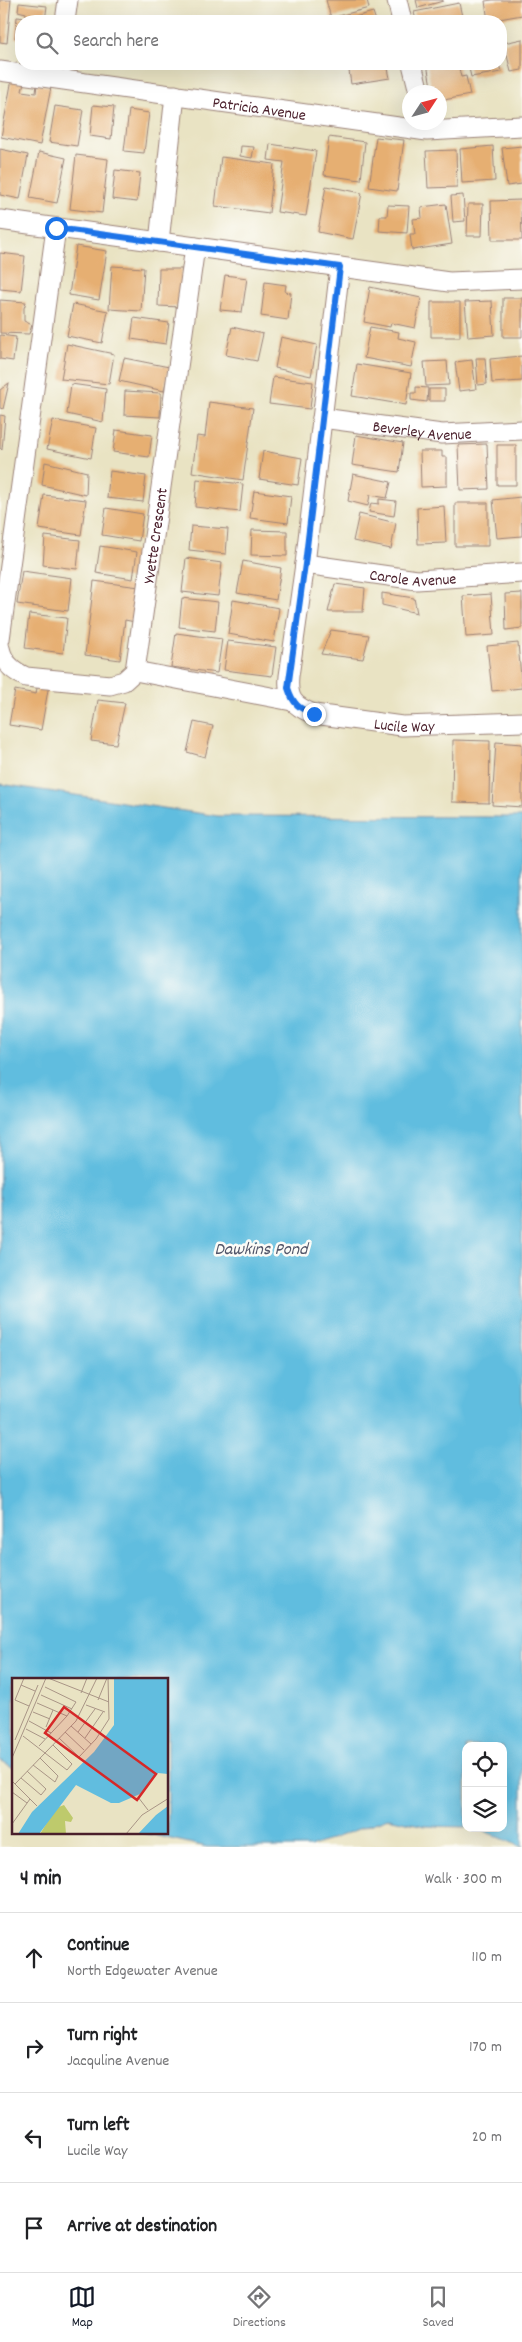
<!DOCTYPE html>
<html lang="en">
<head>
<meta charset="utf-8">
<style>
	:root { --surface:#fff; --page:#f6f6f6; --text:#202124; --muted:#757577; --line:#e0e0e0; --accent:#111827 }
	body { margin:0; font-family:Dekko,sans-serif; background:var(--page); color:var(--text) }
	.controls { position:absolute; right:15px; bottom:15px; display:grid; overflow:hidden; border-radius:10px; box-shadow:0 5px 20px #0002 }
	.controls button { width:45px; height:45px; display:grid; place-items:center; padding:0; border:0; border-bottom:1px solid var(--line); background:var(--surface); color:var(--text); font:25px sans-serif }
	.compass { position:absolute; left:402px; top:85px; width:45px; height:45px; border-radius:50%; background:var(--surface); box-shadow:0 5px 20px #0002; rotate:54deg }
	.stop { position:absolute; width:15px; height:15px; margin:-11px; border:4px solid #1a73e8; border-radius:50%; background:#fff }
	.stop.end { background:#1a73e8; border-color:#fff; box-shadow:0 1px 5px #0008 }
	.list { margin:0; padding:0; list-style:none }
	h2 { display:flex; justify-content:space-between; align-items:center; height:65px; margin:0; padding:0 20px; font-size:21px }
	h2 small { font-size:16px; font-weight:400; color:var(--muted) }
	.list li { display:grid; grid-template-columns:32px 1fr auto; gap:15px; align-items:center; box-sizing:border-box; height:90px; padding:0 20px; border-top:1px solid var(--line) }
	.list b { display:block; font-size:19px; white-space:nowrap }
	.list p { margin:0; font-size:16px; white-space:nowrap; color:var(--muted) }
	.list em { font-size:16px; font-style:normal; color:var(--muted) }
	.icon { flex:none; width:28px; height:28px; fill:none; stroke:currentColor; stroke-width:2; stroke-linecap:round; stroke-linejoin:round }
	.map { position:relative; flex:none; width:522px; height:1847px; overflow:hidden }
	.search { position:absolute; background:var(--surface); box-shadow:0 5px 20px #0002; left:15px; right:15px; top:15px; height:55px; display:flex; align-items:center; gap:12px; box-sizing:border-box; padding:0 18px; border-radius:20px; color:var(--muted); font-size:19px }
	.sheet { height:425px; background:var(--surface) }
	nav { display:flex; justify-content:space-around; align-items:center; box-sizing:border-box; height:70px; border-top:1px solid var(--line); background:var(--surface); font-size:14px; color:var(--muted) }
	nav a { display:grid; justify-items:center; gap:2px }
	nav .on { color:var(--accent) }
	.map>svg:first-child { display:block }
	.water { fill:#61bddf; stroke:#566e85 }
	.building { fill:#e6af72 }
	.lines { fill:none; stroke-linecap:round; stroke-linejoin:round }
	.minor-casing { stroke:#9a8177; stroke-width:21 }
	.minor { stroke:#fff; stroke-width:19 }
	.route { stroke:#1a73e8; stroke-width:6 }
	.labels { text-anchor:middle; stroke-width:5; stroke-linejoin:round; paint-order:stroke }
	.street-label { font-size:16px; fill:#4a1f2b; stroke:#fdfcf7 }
	.water-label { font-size:18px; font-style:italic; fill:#52566a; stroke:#fdfcf7 }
	.inset-road { fill:none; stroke:#a99586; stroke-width:1 }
	.view { fill:#d62828; fill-opacity:0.15; stroke:#d62828; stroke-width:2.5 }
	.inset-edge { fill:none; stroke:#4a1f2b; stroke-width:2.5 }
</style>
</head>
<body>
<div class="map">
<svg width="522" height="1847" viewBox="0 0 522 1847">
	<rect width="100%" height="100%" fill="#fdfcf7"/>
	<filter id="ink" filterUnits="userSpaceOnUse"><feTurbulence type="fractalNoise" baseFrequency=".02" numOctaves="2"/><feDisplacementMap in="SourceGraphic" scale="10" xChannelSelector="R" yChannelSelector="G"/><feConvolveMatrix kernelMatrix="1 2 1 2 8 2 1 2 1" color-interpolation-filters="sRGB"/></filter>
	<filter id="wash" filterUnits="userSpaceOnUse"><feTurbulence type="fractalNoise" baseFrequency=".0096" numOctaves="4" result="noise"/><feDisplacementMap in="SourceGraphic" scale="20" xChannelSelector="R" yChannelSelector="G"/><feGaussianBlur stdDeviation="1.12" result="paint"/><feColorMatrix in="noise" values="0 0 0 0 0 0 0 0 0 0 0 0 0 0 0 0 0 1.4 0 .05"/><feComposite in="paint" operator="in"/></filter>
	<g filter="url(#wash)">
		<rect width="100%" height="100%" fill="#e9e3c3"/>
		<path class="water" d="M0 784 218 816 522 817V1847L477 1828H503V1746H466V1827L425 1826 388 1818 310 1847H207L144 1833H168V1680H14V1768L0 1760Z"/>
		<g id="blocks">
			<path class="building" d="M0 0H11L7 43 0 42Z
				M326 0H367L369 8 331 18Z
				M416 0H443V1L418 8Z
				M493 0H522V15L488 21 485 1Z
				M19 3 47 6 45 21H21V39L15 38 17 17 26 18V13L18 11Z
				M459 3 463 21H416L414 12Z
				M373 12 376 21H340Z
				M522 39V70L511 72 504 43Z
				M348 64H387L390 78 351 84Z
				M427 64H458L461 77 466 76 470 95 444 100 443 95 440 96V92H432Z
				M468 64H499L501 72 471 77Z
				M12 79 24 82 22 91 36 93 37 84 51 87 40 145 1 137Z
				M93 105 114 107 111 139 90 136Z
				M55 106 83 110 77 146 49 142Z
				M129 110 149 113 144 153 124 151Z
				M329 137 365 142 361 180 324 175Z
				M376 137 404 140 397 191 369 187Z
				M270 144 316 151 306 216 277 212 284 162 268 160Z
				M241 146 254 147 252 158 240 156Z
				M493 146 495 181 462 183 460 149Z
				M522 146V184L507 186 502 148Z
				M0 149 28 155 20 199 0 195Z
				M456 150 457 187 428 188 426 151Z
				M39 152 66 158 57 203 30 198Z
				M76 155 108 159 102 213 70 209Z
				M221 157 274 164 269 213 215 206Z
				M115 170 140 173 137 202 112 199Z
				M326 186 362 193 353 239 318 232Z
				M463 195 465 221 453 222 451 196Z
				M521 200 522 240H492L491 201Z
				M446 204 452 244 412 250 410 234H415L413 219 422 218 421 207Z
				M468 204H483L482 236H467Z
				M388 205 409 206 407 233 379 231 380 216H387Z
				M76 246 107 251 99 300 69 295Z
				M0 253 25 256 21 291 0 289Z
				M112 266 144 268 141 311 109 309Z
				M159 269H182L181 307 158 306Z
				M225 275 247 278 242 312 220 310Z
				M265 282 286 285 285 292 291 293 288 320 261 316Z
				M370 287 421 298 415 328 391 323 390 327 364 322Z
				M503 298H522V337H503Z
				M0 300 26 302 24 308V321L32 325 29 334 0 333Z
				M492 301 494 335 468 337 465 302Z
				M431 302H460V337H431Z
				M73 304 108 311 102 343 67 336Z
				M134 318 169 323 166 344 131 339Z
				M232 327 263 334 257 361 226 355Z
				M370 327 399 332 398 338 416 342 411 367 364 358Z
				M0 335 16 337 13 361 0 359Z
				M281 337 317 345 311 376 275 368Z
				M67 344 114 354 109 384 61 379Z
				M522 356V381L492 383 490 359Z
				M124 358 169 367 164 391 119 381Z
				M476 358H485L487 384 478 385Z
				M472 360 476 389 459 391 455 362Z
				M447 361 449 385 426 386 424 362Z
				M357 364 411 373 406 405 352 396Z
				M273 377 313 382 310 409 269 404Z
				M9 383 3 409 0 408V390Z
				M71 384 106 389 103 422 67 414Z
				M416 387 428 388 427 402 411 400V393H416Z
				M429 389H445V401H429Z
				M125 391 161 393 160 417 124 415Z
				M209 402 253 408 243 480 192 472 197 436 205 437Z
				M0 415 5 416 2 450 0 448Z
				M53 420 96 428 91 458 47 449Z
				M116 430 152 435 149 457 113 452Z
				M356 435 403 443 399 472 352 465Z
				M487 444 489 489 460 490 458 445Z
				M497 445H516V485H497Z
				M263 451 302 458 298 485 259 479Z
				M420 451H442V457H447V486L421 487Z
				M45 462 87 472 86 495 42 485Z
				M110 471 146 476 143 502 107 498Z
				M353 474 391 482 387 498 370 495 368 506 348 501Z
				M197 479 243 484 240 512 195 507Z
				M254 491 291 496 288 523 250 518Z
				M44 495 86 500 81 535 39 529Z
				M521 497 522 536 497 538 493 500Z
				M379 499 396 501 394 516 369 512 371 503 379 504Z
				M455 503H488V546H455Z
				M444 506 446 543 418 544 417 508Z
				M106 508 143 514 139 541 102 535Z
				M359 514 396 523 391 549 353 541Z
				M191 526 228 529 226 554 189 550Z
				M252 530 287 531V556L251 555Z
				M45 536 80 540 77 569 43 565Z
				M100 546 137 552 133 579 96 573Z
				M186 558 222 563 218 596 182 592Z
				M243 561 281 568 276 600 237 593Z
				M22 571 72 578 68 611 17 604Z
				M94 581 139 587 135 622 125 620 120 660 85 655Z
				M335 584 365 588 363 612H328Z
				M382 593 414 598 417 613 382 605Z
				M522 593V628L506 630 505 594Z
				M491 594 494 635 466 637 463 596Z
				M182 598 218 602 215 631 179 627Z
				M233 600 279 608 274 642 228 634Z
				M29 614 67 618 63 653 25 648Z
				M331 630 369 635 363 659 321 654Z
				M176 633 222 639 217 673 171 667Z
				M228 641 276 647 272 676 224 670Z
				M518 643 522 688 492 691 487 646Z
				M38 682 49 684 41 730 9 725 15 690 36 694Z
				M98 700 125 703 116 744 91 741Z
				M194 722 213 726 205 757 187 752Z
				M453 740 490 741 489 803 452 802Z
				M496 742 522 744V807L492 805Z"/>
		</g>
	</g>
	<g filter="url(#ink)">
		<use href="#blocks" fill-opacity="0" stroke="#9a8177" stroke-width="1"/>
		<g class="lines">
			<defs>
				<g id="minor">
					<path d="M397 0 402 21"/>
					<path d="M65 21 68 0"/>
					<path d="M412 64 419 92"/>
					<path id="s1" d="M0 71 427 131 522 126"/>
					<path d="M0 220 449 282 522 279"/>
					<path d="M159 242 175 95"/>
					<path id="s2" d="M340 267 305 564 289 676C287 699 293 706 314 714L402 726 522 722"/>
					<path id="s3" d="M322 418 442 434 522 430"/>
					<path id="s4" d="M305 564 417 580 522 573"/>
					<path d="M0 639 56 228"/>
					<path id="s5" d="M0 648C3 663 13 671 26 677L110 685 124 681 135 671 195 247"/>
					<path d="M135 671 292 701"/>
				</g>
			</defs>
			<use href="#minor" class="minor-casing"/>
			<use href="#minor" class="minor"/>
		</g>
	</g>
	<g class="lines" filter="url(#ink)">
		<path class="route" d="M56 228 340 267 305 564 288 688C293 704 299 709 314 714"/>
	</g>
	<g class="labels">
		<g class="street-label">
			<text dy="6" stroke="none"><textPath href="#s1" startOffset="262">Patricia Avenue</textPath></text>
			<text dy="6" stroke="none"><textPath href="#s3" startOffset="101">Beverley Avenue</textPath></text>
			<text dy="6" stroke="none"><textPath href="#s5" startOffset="291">Yvette Crescent</textPath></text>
			<text dy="6" stroke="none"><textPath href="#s4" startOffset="109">Carole Avenue</textPath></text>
			<text dy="6" stroke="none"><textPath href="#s2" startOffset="554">Lucile Way</textPath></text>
		</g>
		<g class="water-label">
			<text x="261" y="1254">Dawkins Pond</text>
		</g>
	</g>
	<g transform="translate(12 1678)">
		<rect width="156" height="156" fill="#e9e3c3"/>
		<path d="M52 127 61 140 59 144 53 143 54 156H28L44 130Z" fill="#beca6c"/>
		<path d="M102 0H156V96L146 95 128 116 107 125H99L64 107 27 156H6L20 134 82 74 102 47ZM156 128V156H126L144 137Z" fill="#61bddf"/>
		<path class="inset-road" d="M12 0 3 22 17 28M36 0 97 24M9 7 23 13M69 15 75 0M29 17 60 31M86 22 95 0M25 25 55 38M74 27 93 34M21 34 38 41M17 43 39 55M59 48 79 66M34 49 41 32M14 51 33 61M53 54 72 72M66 54 83 31M11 58 55 92 60 86 41 67M47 60 67 79 84 61 97 41 96 0M73 60 91 34M3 62 26 7M27 68 55 38 64 24 33 9M0 80 34 0M21 87 43 104 46 98 28 80M9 100 29 117 34 111 15 93M0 103 25 128M3 106 64 43 85 0M0 114 15 125M126 119 136 132M0 146 18 121M114 156 130 137 157 120"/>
		<path class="view" d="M52 29 144 96 125 122 33 55Z"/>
		<rect width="156" height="156" class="inset-edge"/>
	</g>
</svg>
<div class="controls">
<button><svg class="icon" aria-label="locate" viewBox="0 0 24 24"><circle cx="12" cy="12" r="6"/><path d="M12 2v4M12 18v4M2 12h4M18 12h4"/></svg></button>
<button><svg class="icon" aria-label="layers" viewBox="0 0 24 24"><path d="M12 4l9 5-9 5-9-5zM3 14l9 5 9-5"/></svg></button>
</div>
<svg class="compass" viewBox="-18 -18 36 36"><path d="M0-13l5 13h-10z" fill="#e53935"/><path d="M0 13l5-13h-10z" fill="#757577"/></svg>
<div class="stop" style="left:56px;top:228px"></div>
<div class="stop end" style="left:314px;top:714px"></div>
<div class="search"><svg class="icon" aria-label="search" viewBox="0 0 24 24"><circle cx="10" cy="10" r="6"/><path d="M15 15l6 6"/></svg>Search here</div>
</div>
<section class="sheet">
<h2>4 min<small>Walk · 300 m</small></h2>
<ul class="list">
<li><svg class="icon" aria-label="ahead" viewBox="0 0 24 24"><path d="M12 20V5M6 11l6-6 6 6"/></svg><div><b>Continue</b><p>North Edgewater Avenue</p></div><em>110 m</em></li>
<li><svg class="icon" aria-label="right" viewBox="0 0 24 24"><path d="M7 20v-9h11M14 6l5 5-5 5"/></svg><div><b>Turn right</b><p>Jacquline Avenue</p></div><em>170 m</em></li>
<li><svg class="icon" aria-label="left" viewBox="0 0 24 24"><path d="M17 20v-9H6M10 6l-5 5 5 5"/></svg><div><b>Turn left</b><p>Lucile Way</p></div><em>20 m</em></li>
<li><svg class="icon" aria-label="arrive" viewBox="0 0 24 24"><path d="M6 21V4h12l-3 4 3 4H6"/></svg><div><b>Arrive at destination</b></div></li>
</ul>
</section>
<nav>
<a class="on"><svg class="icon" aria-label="map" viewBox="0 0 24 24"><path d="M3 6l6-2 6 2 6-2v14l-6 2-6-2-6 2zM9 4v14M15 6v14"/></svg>Map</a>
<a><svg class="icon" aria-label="directions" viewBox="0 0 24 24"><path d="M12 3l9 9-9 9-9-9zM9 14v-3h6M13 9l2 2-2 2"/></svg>Directions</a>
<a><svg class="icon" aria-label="saved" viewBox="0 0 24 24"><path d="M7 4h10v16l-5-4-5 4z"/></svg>Saved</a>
</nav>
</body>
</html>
